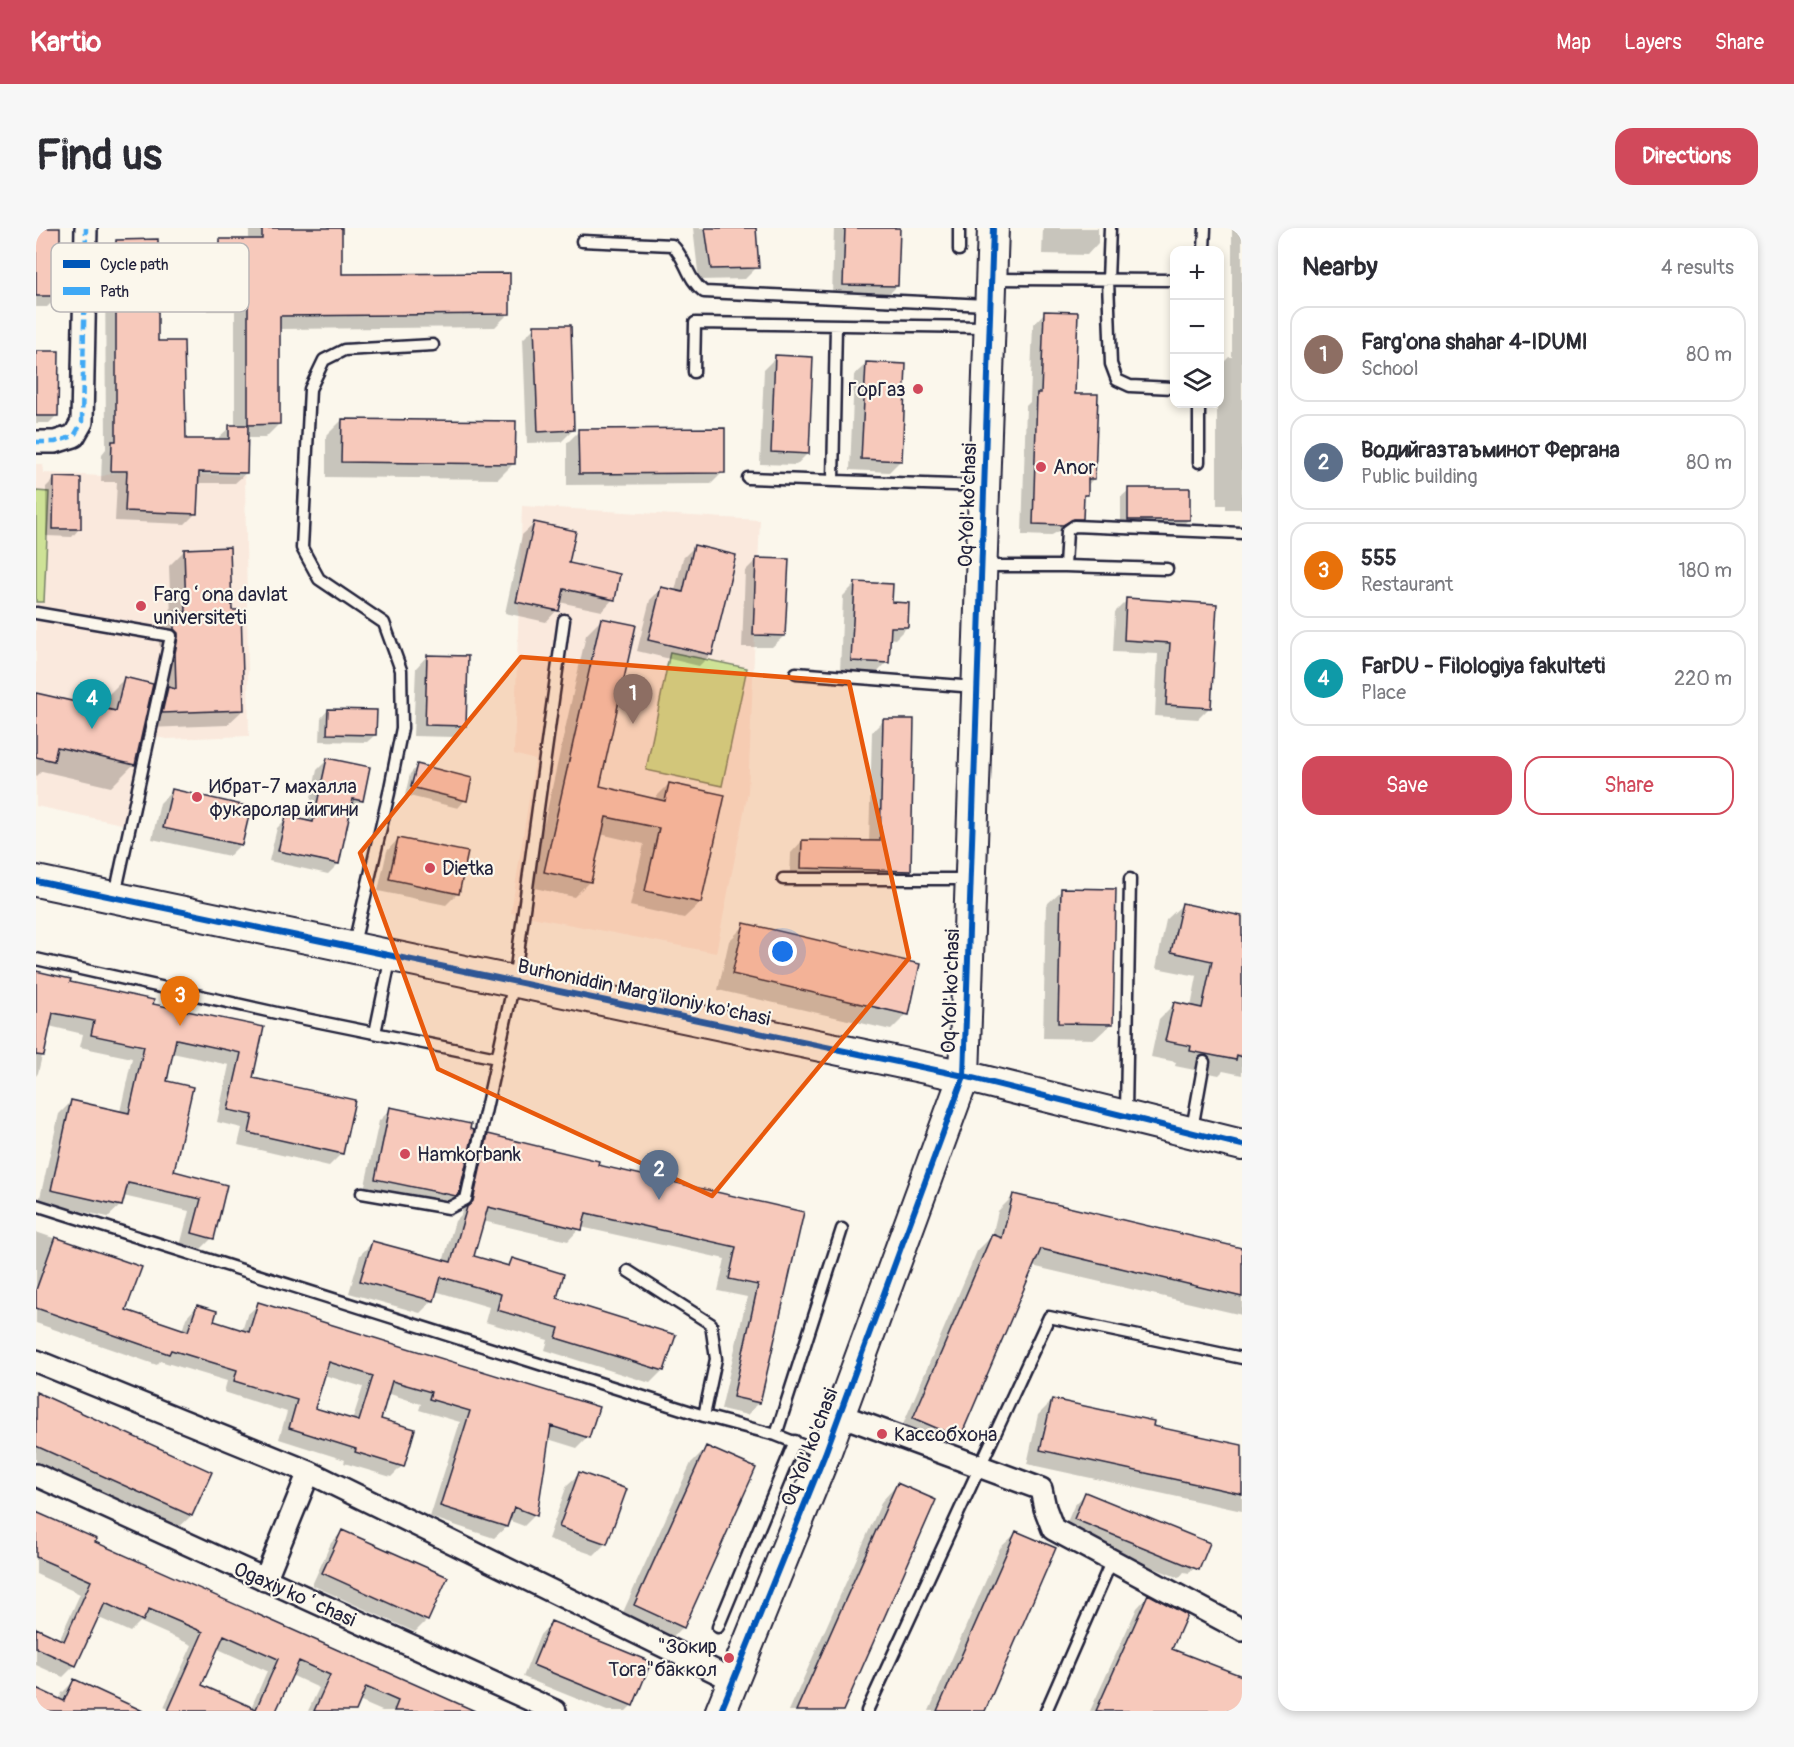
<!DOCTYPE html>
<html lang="en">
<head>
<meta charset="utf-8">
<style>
	:root { --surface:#fff; --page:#f7f7f7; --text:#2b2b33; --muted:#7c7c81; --line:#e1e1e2; --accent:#d1495b }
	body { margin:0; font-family:Pangolin,sans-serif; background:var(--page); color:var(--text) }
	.controls { position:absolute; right:18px; top:18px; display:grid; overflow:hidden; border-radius:12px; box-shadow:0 3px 9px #0003 }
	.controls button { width:54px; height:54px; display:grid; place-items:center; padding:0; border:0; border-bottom:2px solid var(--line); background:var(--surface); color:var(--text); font:30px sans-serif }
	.you { position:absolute; left:747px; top:724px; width:21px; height:21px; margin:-15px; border:4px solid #fff; border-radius:50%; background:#1a73e8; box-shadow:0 0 0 9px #1a73e833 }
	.badge { display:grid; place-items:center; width:39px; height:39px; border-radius:50%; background:var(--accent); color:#fff; font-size:20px; font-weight:700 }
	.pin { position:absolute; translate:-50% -50px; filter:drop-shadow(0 2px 3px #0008) }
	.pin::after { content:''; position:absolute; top:32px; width:21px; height:18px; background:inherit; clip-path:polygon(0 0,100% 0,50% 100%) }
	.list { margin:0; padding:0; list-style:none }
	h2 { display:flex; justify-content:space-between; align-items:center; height:78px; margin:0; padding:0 24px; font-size:26px }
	h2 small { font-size:20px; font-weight:400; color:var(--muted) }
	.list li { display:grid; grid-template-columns:39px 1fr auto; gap:18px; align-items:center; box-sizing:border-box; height:96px; margin:0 12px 12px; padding:0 12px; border:2px solid var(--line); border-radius:18px }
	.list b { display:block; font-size:22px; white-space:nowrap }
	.list p { margin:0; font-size:20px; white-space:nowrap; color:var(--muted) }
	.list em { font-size:20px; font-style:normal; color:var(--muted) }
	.actions { display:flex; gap:12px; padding:18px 24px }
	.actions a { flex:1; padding:14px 0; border:2px solid var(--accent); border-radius:18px; text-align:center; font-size:21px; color:var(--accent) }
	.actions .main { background:var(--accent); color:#fff }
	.icon { flex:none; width:33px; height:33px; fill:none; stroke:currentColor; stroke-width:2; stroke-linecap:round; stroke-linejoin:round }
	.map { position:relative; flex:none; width:1206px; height:1483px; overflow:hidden; border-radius:18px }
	header { display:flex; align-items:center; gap:36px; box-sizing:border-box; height:84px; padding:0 30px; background:var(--accent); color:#fff }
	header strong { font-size:28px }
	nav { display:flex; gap:33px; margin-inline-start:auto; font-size:21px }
	.intro { display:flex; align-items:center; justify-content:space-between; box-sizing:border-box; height:144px; padding:0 36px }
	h1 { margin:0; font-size:42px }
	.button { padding:15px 27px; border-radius:18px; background:var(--accent); color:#fff; font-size:21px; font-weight:700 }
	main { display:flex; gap:36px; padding:0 36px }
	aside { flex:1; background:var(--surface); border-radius:18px; box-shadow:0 3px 9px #0003 }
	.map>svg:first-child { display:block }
	.built { fill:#fae9dd }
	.green { fill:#cee296; stroke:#788268; stroke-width:1.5 }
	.shadow { fill:#0003; fill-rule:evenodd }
	.building { fill:#f7c9bb; stroke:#22223b; stroke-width:1.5; fill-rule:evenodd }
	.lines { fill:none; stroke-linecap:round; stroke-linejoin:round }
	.lane-casing { stroke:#22223b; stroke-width:15 }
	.street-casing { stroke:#22223b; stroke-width:26 }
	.secondary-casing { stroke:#22223b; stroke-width:34 }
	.lane { stroke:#fbf7ec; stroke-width:10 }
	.street { stroke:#fbf7ec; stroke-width:21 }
	.secondary { stroke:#fbf7ec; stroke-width:30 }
	.quiet { stroke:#3fa9f5; stroke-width:4.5; stroke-dasharray:9 4.5; stroke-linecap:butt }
	.cycleway-casing { stroke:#fbf7ec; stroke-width:10 }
	.cycleway { stroke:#0057b8; stroke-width:6 }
	.marked { fill:#e8590c; fill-opacity:0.2; stroke:#e8590c; stroke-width:4.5; stroke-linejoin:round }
	.poi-dot { fill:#d1495b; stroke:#fbf7ec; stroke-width:2 }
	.labels { text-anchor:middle; stroke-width:4.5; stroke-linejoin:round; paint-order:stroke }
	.poi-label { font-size:20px; fill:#22223b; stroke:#fbf7ec; text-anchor:start }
	.street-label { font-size:20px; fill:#22223b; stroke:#fbf7ec }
	.key { fill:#fbf7ec; stroke:#bab7b7; stroke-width:1.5 }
	.key-label { font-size:16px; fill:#22223b }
</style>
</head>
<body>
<header>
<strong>Kartio</strong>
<nav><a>Map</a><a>Layers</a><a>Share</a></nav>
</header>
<div class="intro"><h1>Find us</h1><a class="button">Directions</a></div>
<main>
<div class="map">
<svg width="1206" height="1483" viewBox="0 0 1206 1483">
	<rect width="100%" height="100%" fill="#fbf7ec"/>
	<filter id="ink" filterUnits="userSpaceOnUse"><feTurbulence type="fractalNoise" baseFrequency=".0167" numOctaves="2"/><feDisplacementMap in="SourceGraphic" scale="12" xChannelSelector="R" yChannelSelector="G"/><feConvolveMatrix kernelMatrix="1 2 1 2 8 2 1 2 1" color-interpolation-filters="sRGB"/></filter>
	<g filter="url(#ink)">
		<path class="built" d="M0 236H7L8 245 66 248 84 244 209 248 213 508 131 511 115 508 95 598 0 578Z
			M486 278 724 292 712 564 680 725 475 685 499 532 478 526Z"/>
		<path class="green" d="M0 263 13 264 8 374H0Z
			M634 424 711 440 686 558 610 542Z"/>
		<path class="shadow" d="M0 0H23V68L11 79H0Z
			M213 0H305L304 47 472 86 459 99 243 101V196L229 210H211L210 245 199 255H161L160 285 149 296 79 293 81 254H65L66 226 70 221 69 24 80 13 121 114 148 212 183 213V209L194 199H199V83H171V26L185 13 213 12Z
			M657 0H718L721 39 709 51 663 52Z
			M798 0H862L861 58 849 70 796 68Z
			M1007 0H1062V15L1051 27 1006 26Z
			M1196 0H1206V281H1190V277H1181V176H1184V138L1193 129H1196Z
			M1008 85 1038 167 1058 250 1051 258 1050 266 1046 270V290L1034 302H1025L1014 308 986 307 990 178 994 174 997 97Z
			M499 99 537 202 525 214 491 215 487 111Z
			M0 125 20 188 13 195H0Z
			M740 129 772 225 760 237 724 236 728 141Z
			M830 136 865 232 853 244 814 242 818 147Z
			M306 192 478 235 462 251 290 249V208Z
			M543 203 687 244 675 256 531 257V215Z
			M18 251 43 301 36 309 10 308V259Z
			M1093 262 1153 291 1145 299H1085V269Z
			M498 296 532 336 577 371 566 383 523 374 521 382 510 394 469 385 486 307Z
			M658 319 675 426 663 438 601 423 614 372 626 360 639 363 647 330Z
			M149 322 195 384 207 482 191 497 111 500 127 426V421L123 417V401L135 389 133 338Z
			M721 331 748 408 736 419H706L709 343Z
			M819 356 854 375 871 399 859 411 853 410 851 434 840 446 804 444 807 368Z
			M1091 372 1179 377 1174 479 1162 491 1119 488 1122 426 1077 424 1079 384Z
			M566 391 562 559 617 572 633 556 664 675 648 690 594 678 608 616 564 606 554 653 538 669 494 659 550 407Z
			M391 428 429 497 417 509 377 508 380 440Z
			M88 451 98 536 75 559 6 543 0 549V467L64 481 65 474Z
			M292 482 339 507 331 514 284 513 285 490Z
			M848 492 873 642 861 654 754 652 755 625 766 613 833 614 836 504Z
			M291 532 325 572 315 582H313L302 636 292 646 233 633 241 600 251 590 270 594 281 542Z
			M381 538 429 572 422 580 369 567 374 546Z
			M136 563 205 616 193 628 116 611 124 575Z
			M362 611 422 665 410 677 342 663 351 623Z
			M1026 662 1075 796 1059 811 1007 810 1010 677Z
			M1146 677 1206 689V847L1187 843 1183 847 1139 838 1140 834 1115 829 1123 791 1138 776 1155 779 1161 748 1120 740 1130 692Z
			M709 697 871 786 855 802 682 762 693 713Z
			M0 745 33 755 115 777 226 801 215 851 306 925 293 938 202 917 206 900 181 894 193 837 136 825 129 854 136 944 189 958 176 1010 164 1022 144 1018 153 983 87 968 85 977 72 989 3 974 23 886 36 873 84 884 96 830 44 819 47 806 13 798 2 845 0 848Z
			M355 881 422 965 410 977 328 962 343 893Z
			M453 907 560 938 767 985 723 1175 711 1187 685 1181 711 1069 682 1063 689 1031 545 999 532 1013 447 993 436 1029 469 1038 476 1032 519 1071 627 1142 614 1155 509 1122 512 1112 449 1094 453 1079 399 1063 397 1072 384 1085 313 1065 324 1027 336 1015 407 1034 419 993 425 987 440 920Z
			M977 968 1206 1022V1087L996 1038 923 1210 907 1225 863 1206 941 1023 956 1008 962 983Z
			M0 1004 104 1040 89 1083 146 1103 150 1090 161 1078 176 1094 206 1103 211 1087 223 1076 552 1209 541 1220 512 1211 499 1287 488 1298 472 1292 470 1299 458 1310 394 1289 424 1194 383 1182 385 1176 351 1165 343 1192 366 1238 355 1249 308 1235 309 1232 243 1211 251 1184 188 1164 191 1153 124 1133 121 1137 0 1095ZM288 1147 327 1159 316 1193 277 1181Z
			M0 1166 174 1244 155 1288 139 1303 0 1241Z
			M1016 1173 1115 1199 1206 1219V1283L991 1236 1002 1187Z
			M670 1220 647 1399 631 1415 583 1393 655 1235Z
			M543 1246 570 1315 558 1327 512 1311 531 1257Z
			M861 1257 898 1273 805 1483H753L846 1273Z
			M1049 1266 1165 1334 1153 1345 1148 1344 1143 1350 1027 1303 1038 1278Z
			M0 1286 57 1315 435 1483H346L323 1473 318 1483H272L283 1460 255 1447 239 1483H138L128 1479 156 1417 104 1394 94 1404 61 1389 39 1437 27 1449 0 1437V1402L23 1412 44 1366 0 1346ZM180 1420 231 1443 215 1480 164 1458Z
			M306 1304 391 1392 379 1404 276 1357 295 1315Z
			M980 1305 1018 1321 948 1483H893L964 1320Z
			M1112 1368 1134 1422 1206 1450V1483H1054L1101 1380Z
			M515 1395 596 1477 590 1483H571L487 1449 504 1407Z
			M38 1453 104 1483H0V1462L23 1472 26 1465Z"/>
		<path class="building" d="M0 0H24V68H0Z
			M226 0H306V46L474 45V86L244 88V196L212 197V70H184V11H226Z
			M669 0H720L723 40 675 41Z
			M809 0H864L862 58 807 57Z
			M122 11V113H148L150 211H193V197H212L211 245 163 244 161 286 89 283 91 243H75L76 213H80V12Z
			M1008 83 1042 84 1039 166H1062L1059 251H1052V267H1048L1047 291H1038L1027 297 997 296 1001 165H1005Z
			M498 97H535L538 202 502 204Z
			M0 123H23L22 188H0Z
			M739 127 777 129 773 226 735 224Z
			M830 134 870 136 866 233 825 231Z
			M306 191 480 193 479 236 305 234Z
			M689 200V245L543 246 542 201Z
			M18 249 45 250V301H17Z
			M1092 260H1154V292H1092Z
			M498 294 540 303 533 335 584 346 579 372 528 361 523 383 480 374Z
			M658 317 700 327 676 427 612 412 625 359 647 364Z
			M194 319 196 382H205L208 482 126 485 132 459 140 461 139 425 142 409V405L138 401V384H150L148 321Z
			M720 330 753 331 749 408 717 407Z
			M819 354 857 356 856 374 873 375 872 399H855L853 435 815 433Z
			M1090 370 1181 376 1175 480 1130 477 1134 415 1088 412Z
			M565 390 600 397 564 558 629 573 633 555 689 567 665 675 609 663 623 600 570 589 555 654 508 644Z
			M391 427 432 428 430 498 389 497Z
			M88 449 117 456 99 537 21 519 18 533 0 529V465L80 483Z
			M292 481 341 482 340 507 291 506Z
			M847 491H878L875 643 765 640 766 612 844 613Z
			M291 530 334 539 327 573 317 571 303 636 242 623 250 588 277 594Z
			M381 536 436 550 431 573 375 559Z
			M136 561 215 579 206 617 127 600Z
			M362 610 432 624 423 666 353 651Z
			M1025 660 1080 661 1077 796 1022 795Z
			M1146 675 1206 688V829L1201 827 1200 832 1154 823 1155 818 1129 813 1138 774 1166 780 1176 733 1135 724Z
			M708 695 884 736 873 787 696 746Z
			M0 743 35 751 34 754 118 772 117 776 228 799 217 850 319 872 307 926 213 905 217 887 192 882 205 825 140 811 131 853 157 859 138 943 191 957 178 1011 156 1005 165 971 92 955 86 978 15 962 35 872 93 885 108 818 55 807 58 793 17 785 8 828 0 827Z
			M354 879 435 896 434 901 438 902 423 966 420 968 339 951Z
			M452 906 563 933 562 937 768 984 724 1175 697 1169 722 1057 693 1051 700 1019 550 985 546 1002 452 979 438 1028 473 1038 476 1030 528 1046 521 1070 640 1107 628 1143 520 1110 523 1100 461 1082 465 1066 405 1049 398 1073 324 1053 336 1013 415 1034 431 979 437 973Z
			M977 966 1206 1020V1069L1005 1021 924 1210 877 1190 956 1006 966 1010Z
			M19 1009 106 1039 90 1082 152 1103 161 1077 181 1083 178 1093 213 1104 222 1074 563 1179 553 1210 515 1198 501 1288 478 1279 471 1299 404 1278 434 1183 393 1171 395 1164 356 1153 345 1191 379 1201 368 1239 319 1224 320 1221 253 1200 261 1172 198 1153 201 1142 135 1122 133 1126 0 1080V1062ZM293 1134 337 1148 323 1193 279 1180Z
			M0 1164 176 1244 156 1288 0 1218Z
			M1016 1171 1118 1193 1117 1198 1206 1217V1266L1004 1222Z
			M670 1218 720 1240 648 1400 598 1377Z
			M543 1244 591 1261 571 1316 523 1299Z
			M861 1255 900 1272 807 1483H760Z
			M1049 1264 1174 1315 1163 1342 1038 1291Z
			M0 1284 61 1311 59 1314 439 1483H358L362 1473 330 1459 320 1483H278L294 1447 263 1433 240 1483H132L167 1404 113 1381 107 1393 69 1375 40 1438 0 1420V1400L28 1413 55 1353 0 1329ZM188 1407 242 1431 220 1481 166 1457Z
			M306 1302 412 1349 392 1393 286 1345Z
			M980 1303 1020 1320 949 1483H901Z
			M1112 1366 1151 1387 1136 1421 1206 1448V1483H1060Z
			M515 1393 615 1434 597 1478 497 1437Z
			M38 1451 107 1483H0V1460L28 1473Z"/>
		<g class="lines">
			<defs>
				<path id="lane" d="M1074 0 1072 52 1075 136 1081 152 1094 158 1138 160
					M546 13 636 17C651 31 650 50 668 64L951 77
					M923 22V0
					M1168 22 1169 0
					M958 51 1138 52
					M658 144 659 95 950 99
					M1163 234V176
					M712 250 946 258
					M797 253 800 97
					M948 338H1029L1131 341
					M1029 338 1031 303 1038 298 1206 305
					M0 385 135 408 79 667
					M760 445 939 459
					M747 651H933
					M318 716 353 565 366 500 365 442 348 395 283 351 266 320 274 161 288 132 308 122 397 117
					M0 731 245 786 461 830
					M339 805 355 728
					M1090 885 1094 651
					M1156 901 1168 834
					M326 965 413 980 430 971 478 754 528 392
					M0 977 668 1188 740 1207 786 1225
					M592 1043 675 1096 680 1131 668 1188
					M740 1207 806 1001
					M682 1399 759 1213
					M831 1483 1013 1089 1206 1130
					M1010 1483 1076 1332"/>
				<path id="street" d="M0 214H19L38 208 46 194 50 0
					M0 1133 273 1244 697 1452
					M804 1187 1005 1261 1009 1280 1017 1301 1206 1402
					M0 1247 519 1483
					M229 1352 273 1244"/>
				<path id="secondary" d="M0 653 928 848 1206 917
					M685 1483 789 1226 928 848 957 0"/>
			</defs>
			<use href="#lane" class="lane-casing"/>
			<use href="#street" class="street-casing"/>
			<use href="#secondary" class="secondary-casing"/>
			<use href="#lane" class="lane"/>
			<use href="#street" class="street"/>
			<use href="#secondary" class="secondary"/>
			<path class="quiet" d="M0 214H19L38 208 46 194 50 0"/>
			<defs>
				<path id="cycleway" d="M0 653 928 848 1206 917
					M685 1483 789 1226 928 848 957 0"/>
			</defs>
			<use href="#cycleway" class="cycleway-casing"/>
			<use href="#cycleway" class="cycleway"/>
		</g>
	</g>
	<path class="marked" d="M485 429 813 454 873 730 676 968 402 841 324 625Z"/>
	<g class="poi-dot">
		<circle cx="882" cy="161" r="6"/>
		<circle cx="1005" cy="239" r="6"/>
		<circle cx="105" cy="378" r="6"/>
		<circle cx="161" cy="569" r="6"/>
		<circle cx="394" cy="640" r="6"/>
		<circle cx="369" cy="926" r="6"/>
		<circle cx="846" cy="1206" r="6"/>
		<circle cx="693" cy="1430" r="6"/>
	</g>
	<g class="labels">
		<g class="poi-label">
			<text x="870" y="168" text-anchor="end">ГорГаз</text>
			<text x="1017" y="246">Anor</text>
			<text x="117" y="373">Fargʻona davlat<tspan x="117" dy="23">universiteti</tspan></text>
			<text x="173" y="565">Ибрат-7 махалла<tspan x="173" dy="23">фукаролар йигини</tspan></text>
			<text x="406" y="647">Dietka</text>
			<text x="381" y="933">Hamkorbank</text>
			<text x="858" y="1213">Кассобхона</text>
			<text x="681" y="1425" text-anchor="end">"Зокир<tspan x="681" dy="23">Тога"баккол</tspan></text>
		</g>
		<g class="street-label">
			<text transform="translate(931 277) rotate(-88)" y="7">Oq Yol' ko'chasi</text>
			<text transform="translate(914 763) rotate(-88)" y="7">Oq Yol' ko'chasi</text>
			<text transform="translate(608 764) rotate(12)" y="7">Burhoniddin Marg'iloniy ko'chasi</text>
			<text transform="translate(773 1219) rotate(-69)" y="7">Oq Yol' ko'chasi</text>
			<text transform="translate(259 1366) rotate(24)" y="7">Ogaxiy koʻchasi</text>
		</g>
	</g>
	<rect x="15" y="15" width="198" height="69" rx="9" class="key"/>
	<rect x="27" y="32" width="27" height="8" fill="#0057b8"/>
	<rect x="27" y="59" width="27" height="8" fill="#3fa9f5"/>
	<g class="key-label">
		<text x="64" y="42">Cycle path</text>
		<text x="64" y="69">Path</text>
	</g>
</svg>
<div class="controls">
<button>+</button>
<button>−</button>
<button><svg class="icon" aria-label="layers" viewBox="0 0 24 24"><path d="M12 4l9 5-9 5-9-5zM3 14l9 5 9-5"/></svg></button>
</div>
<div class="you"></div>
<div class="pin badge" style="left:597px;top:496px;background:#8d6e63">1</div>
<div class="pin badge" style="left:623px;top:972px;background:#5c6f8a">2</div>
<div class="pin badge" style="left:144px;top:798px;background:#e8710a">3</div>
<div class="pin badge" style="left:56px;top:501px;background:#0f9aa8">4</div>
</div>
<aside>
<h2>Nearby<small>4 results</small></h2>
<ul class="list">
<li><span class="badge" style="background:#8d6e63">1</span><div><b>Farg'ona shahar 4-IDUMI</b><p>School</p></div><em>80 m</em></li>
<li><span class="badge" style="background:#5c6f8a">2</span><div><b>Водийгазтаъминот Фергана</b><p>Public building</p></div><em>80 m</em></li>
<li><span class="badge" style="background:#e8710a">3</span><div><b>555</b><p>Restaurant</p></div><em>180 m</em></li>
<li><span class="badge" style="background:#0f9aa8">4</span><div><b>FarDU - Filologiya fakulteti</b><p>Place</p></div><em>220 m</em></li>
</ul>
<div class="actions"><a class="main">Save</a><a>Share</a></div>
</aside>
</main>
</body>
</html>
